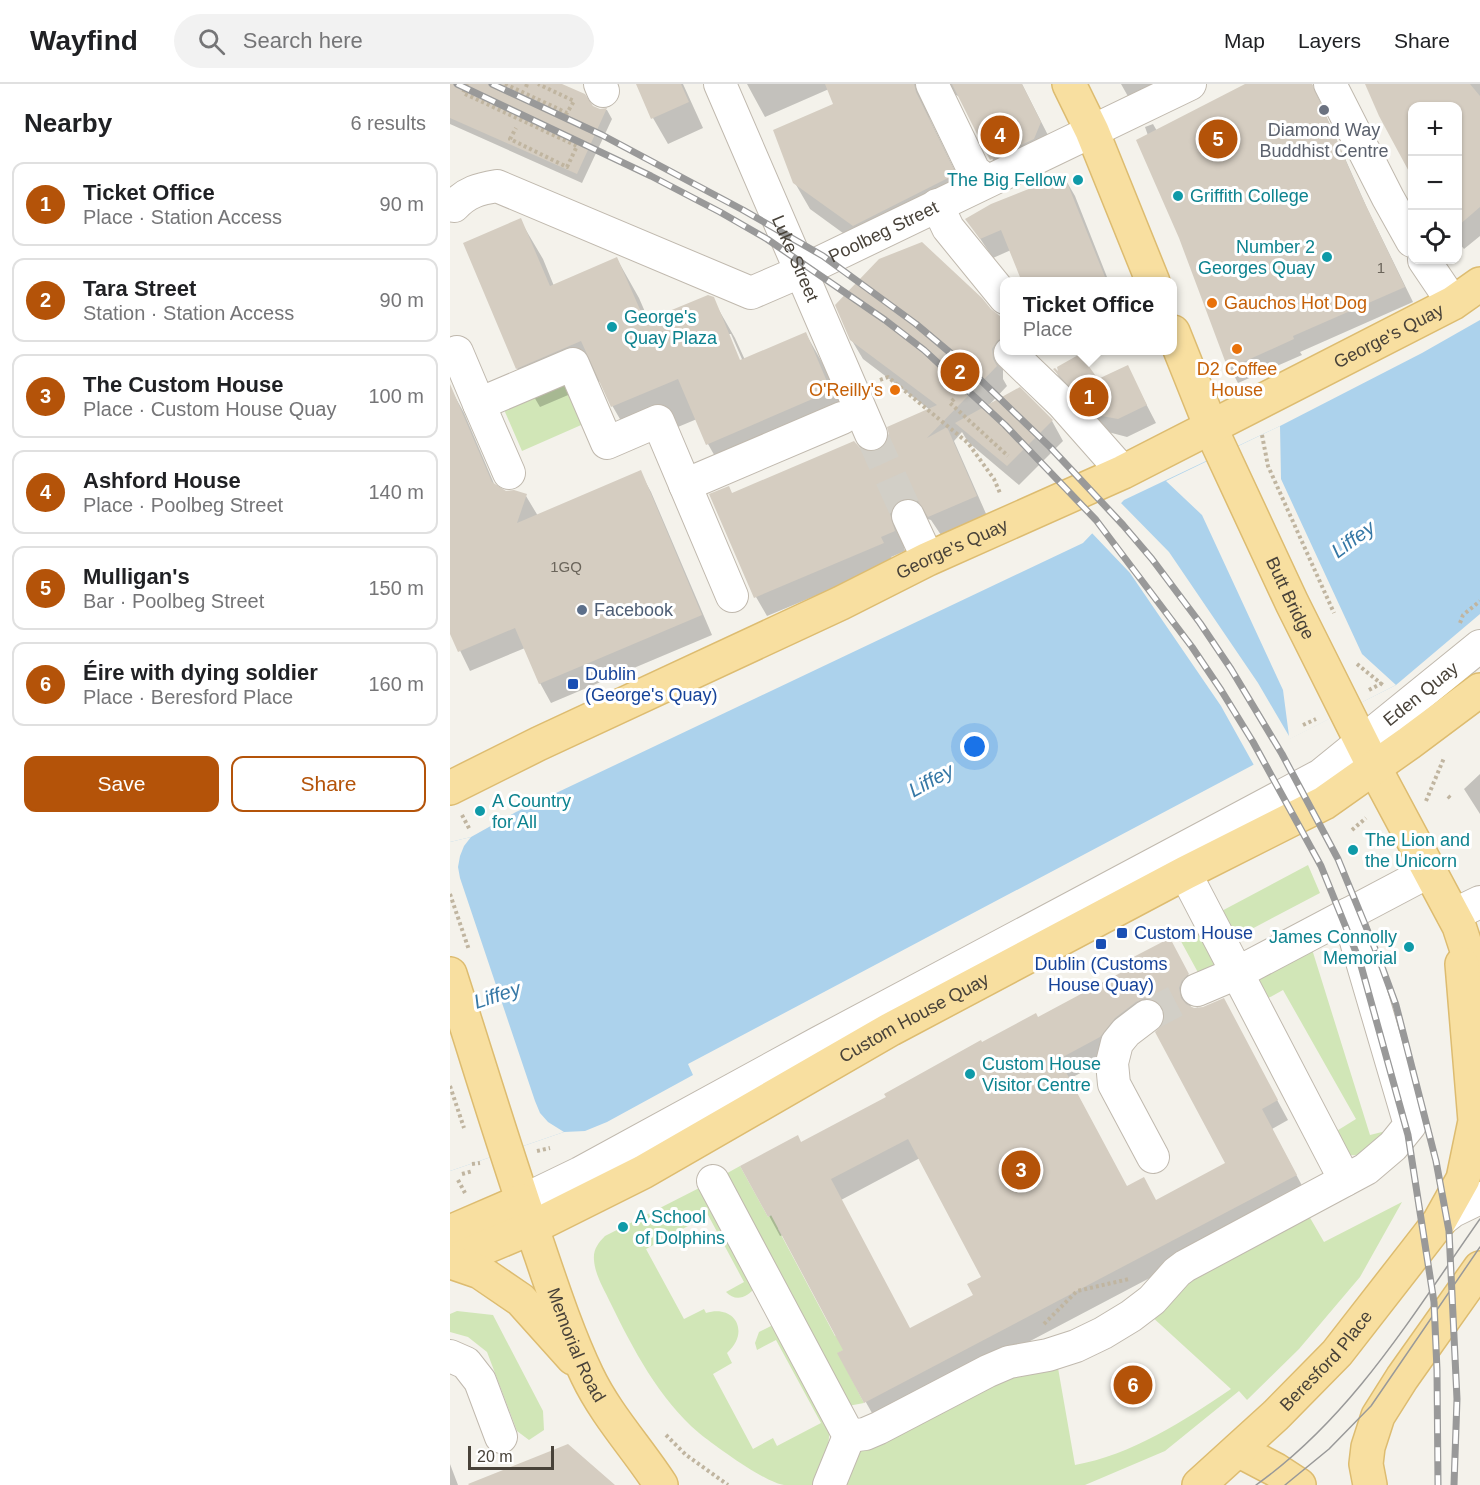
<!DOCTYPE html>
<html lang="en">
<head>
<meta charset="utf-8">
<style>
	:root { --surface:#fff; --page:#f2f2f2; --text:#202124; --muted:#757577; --line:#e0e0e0; --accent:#b45309 }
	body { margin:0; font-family:Arial,sans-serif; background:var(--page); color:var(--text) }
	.controls { position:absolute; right:18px; top:18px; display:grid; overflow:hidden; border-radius:12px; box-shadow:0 2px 4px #0004 }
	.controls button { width:54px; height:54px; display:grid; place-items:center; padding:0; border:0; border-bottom:2px solid var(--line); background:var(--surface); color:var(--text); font:30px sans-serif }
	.scale { position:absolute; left:18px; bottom:15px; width:86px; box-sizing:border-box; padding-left:6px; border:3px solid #484239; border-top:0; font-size:16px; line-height:21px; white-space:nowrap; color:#484239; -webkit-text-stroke:4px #fff; paint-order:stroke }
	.you { position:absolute; left:525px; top:663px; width:21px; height:21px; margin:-15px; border:4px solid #fff; border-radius:50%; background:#1a73e8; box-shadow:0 0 0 9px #1a73e833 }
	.badge { display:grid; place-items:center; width:39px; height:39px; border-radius:50%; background:var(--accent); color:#fff; font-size:20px; font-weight:700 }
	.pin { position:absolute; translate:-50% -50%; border:3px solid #fff; box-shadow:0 2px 6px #0006 }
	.popup { position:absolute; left:550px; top:193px; width:177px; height:78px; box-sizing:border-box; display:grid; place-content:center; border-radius:12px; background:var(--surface); filter:drop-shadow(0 2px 4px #0005); font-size:20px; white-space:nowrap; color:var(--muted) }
	.popup b { font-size:22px; color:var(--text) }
	.popup::after { content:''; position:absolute; left:50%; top:100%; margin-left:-12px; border:12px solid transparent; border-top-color:var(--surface) }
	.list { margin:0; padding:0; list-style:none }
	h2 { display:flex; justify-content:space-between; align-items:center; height:78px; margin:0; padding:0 24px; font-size:26px }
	h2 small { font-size:20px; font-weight:400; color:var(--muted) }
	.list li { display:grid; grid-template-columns:39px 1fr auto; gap:18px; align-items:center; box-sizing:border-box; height:84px; margin:0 12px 12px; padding:0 12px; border:2px solid var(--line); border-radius:12px }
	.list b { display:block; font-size:22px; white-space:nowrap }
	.list p { margin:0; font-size:20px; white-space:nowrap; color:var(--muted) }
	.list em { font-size:20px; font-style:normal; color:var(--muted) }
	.actions { display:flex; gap:12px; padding:18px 24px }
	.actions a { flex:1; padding:14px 0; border:2px solid var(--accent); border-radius:12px; text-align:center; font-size:21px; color:var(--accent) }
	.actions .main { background:var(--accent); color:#fff }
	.icon { flex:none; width:33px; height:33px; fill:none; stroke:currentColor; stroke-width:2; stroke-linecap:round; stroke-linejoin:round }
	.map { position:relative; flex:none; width:1030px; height:1401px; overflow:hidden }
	header { display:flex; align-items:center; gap:36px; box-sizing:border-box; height:84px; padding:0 30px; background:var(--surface); border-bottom:2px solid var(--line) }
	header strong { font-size:28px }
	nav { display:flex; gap:33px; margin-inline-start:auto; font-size:21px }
	.search { width:420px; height:54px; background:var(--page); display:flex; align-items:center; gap:15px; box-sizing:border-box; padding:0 21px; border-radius:33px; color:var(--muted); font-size:22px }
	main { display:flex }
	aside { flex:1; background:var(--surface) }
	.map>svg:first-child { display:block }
	.green { fill:#d1e6b7 }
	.water { fill:#acd2ec }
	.pier { fill:#f4f2eb }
	.shadow { fill:#0003; fill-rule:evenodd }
	.building { fill:#d5cdc1; fill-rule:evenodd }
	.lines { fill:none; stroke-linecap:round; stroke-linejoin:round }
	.minor-tunnel { stroke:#d2cfc7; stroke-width:32; stroke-dasharray:32 16; stroke-linecap:butt }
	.minor-casing { stroke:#c0b9ae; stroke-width:34 }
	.major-casing { stroke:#ddbc70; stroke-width:36 }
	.path { stroke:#c0b5a0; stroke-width:4; stroke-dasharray:3 3; stroke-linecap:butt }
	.minor { stroke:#fff; stroke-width:32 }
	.major { stroke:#f8dfa0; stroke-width:33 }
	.tram { stroke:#999; stroke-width:1.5 }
	.rail-casing { stroke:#999; stroke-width:7 }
	.rail { stroke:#fff; stroke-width:4.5; stroke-dasharray:14; stroke-linecap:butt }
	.worship-dot { fill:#6b7280; stroke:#fff; stroke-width:2 }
	.culture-dot { fill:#0f9aa8; stroke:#fff; stroke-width:2 }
	.food-dot { fill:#e8710a; stroke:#fff; stroke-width:2 }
	.service-dot { fill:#5c6f8a; stroke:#fff; stroke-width:2 }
	.transit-dot { fill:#1a4fb4; stroke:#fff; stroke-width:2 }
	.labels { text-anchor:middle; stroke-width:6; stroke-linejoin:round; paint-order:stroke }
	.number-label { font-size:15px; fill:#6b655b }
	.worship-label { font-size:18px; fill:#5b616d; stroke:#fff }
	.culture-label { font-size:18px; fill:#0d838f; stroke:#fff; text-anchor:start }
	.street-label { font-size:18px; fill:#484239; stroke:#fff }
	.food-label { font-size:18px; fill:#c56008; stroke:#fff; text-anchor:start }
	.service-label { font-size:18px; fill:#4e5e75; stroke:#fff; text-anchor:start }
	.transit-label { font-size:18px; fill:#164399; stroke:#fff; text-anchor:start }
	.water-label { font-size:20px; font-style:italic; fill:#3678a6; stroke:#fff }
</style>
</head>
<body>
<header>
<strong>Wayfind</strong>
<div class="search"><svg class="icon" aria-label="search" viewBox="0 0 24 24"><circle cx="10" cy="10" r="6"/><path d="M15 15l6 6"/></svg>Search here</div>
<nav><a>Map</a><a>Layers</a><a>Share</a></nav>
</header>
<main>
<aside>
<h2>Nearby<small>6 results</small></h2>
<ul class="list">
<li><span class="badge">1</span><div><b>Ticket Office</b><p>Place · Station Access</p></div><em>90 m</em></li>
<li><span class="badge">2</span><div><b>Tara Street</b><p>Station · Station Access</p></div><em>90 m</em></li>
<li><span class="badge">3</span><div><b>The Custom House</b><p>Place · Custom House Quay</p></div><em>100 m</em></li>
<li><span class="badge">4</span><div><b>Ashford House</b><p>Place · Poolbeg Street</p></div><em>140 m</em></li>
<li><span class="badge">5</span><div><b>Mulligan's</b><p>Bar · Poolbeg Street</p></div><em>150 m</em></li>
<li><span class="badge">6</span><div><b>Éire with dying soldier</b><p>Place · Beresford Place</p></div><em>160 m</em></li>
</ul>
<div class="actions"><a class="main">Save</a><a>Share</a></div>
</aside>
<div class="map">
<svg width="1030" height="1401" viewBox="0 0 1030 1401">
	<rect width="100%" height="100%" fill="#f4f2eb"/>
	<path class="green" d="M117 292 138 338 72 367 52 321Z
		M858 781 870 809 779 857 766 830Z
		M750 838 767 882 751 894 727 850Z
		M861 862 920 1051 936 1047C924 1060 918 1073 899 1071L885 1048 906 1035 833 906 813 917 805 894Z
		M290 1082 318 1133 347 1118 328 1145 385 1252 410 1257 388 1269 414 1319 398 1322 272 1092Z
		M257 1100 305 1203C298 1214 285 1218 276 1208L294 1198 258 1131 196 1165 234 1235 254 1225 256 1229C286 1220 300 1249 277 1269L282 1279 263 1290 303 1365 323 1354 327 1362 371 1339 326 1256 307 1266 305 1259 309 1248 321 1242H327L380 1345 378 1362 366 1401C356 1401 345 1401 334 1401 316 1399 265 1362 249 1349 209 1315 183 1265 160 1218 154 1205 145 1191 144 1176 143 1166 148 1159 155 1152Z
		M952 1118 910 1193 849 1265 797 1316 789 1307 715 1367 635 1401H394L406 1371 418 1359 537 1295 608 1284 625 1381C681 1371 734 1337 781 1305L700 1231 735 1197 859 1132 874 1158Z
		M7 1227 43 1231 93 1327 94 1346 79 1356 67 1347 37 1268 18 1253 0 1248V1230Z"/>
	<path class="water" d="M1030 236V530L946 601 839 655 803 681 238 980 243 991 157 1038 135 1047 114 1048 0 1087V758L21 753 66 728 633 459 674 416 830 342 972 269Z"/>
	<path class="pier" d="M830 342 831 395 912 570 946 601 840 655 841 658 805 683 771 622 680 489 640 447 669 417 719 468 808 599 839 652 833 606 752 431 716 397Z
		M21 753 14 762 10 772 8 783 10 794 85 1017 90 1029 98 1038 114 1048 0 1087V758Z"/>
	<path class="shadow" d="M0 0H108L142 23 150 26H157L162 35 132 99 0 40Z
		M188 0H233L253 44 218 60 203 34Z
		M297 0H572L605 65 556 101 510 13 500 8 478 26 480 35 519 116 419 168 360 125 345 99 385 20 379 5 315 33Z
		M671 0H747L692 37Z
		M799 0H862L917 124 963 218 850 268 852 271 788 299 780 284 695 43 703 40 707 47Z
		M916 0H1030V152L1014 165 1008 158V22H962Z
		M614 93 625 112 659 198H574L561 166 543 174 517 135Z
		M70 136 93 175 104 202 167 175 189 214 199 237 262 214 285 254 295 276 356 250 378 289 403 347 280 399 258 360 247 335 185 361 163 323 151 297 90 323 67 284ZM278 250H281L295 282 292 284Z
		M555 240V266L558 276 553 286V295L557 302 540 320 569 305 602 337 613 357 569 401 518 358 512 348 504 357 537 432 491 451 481 436 471 433 451 450 455 467 441 473 444 479 317 532 306 513 282 410 410 366 418 369 428 368 480 326 413 275 401 255Z
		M677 283 706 339 677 353 658 348 615 303 605 286 612 293 647 297Z
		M3 309 14 329 45 402 56 408 76 412 88 432 190 388 201 408 262 551 101 619 90 599 75 564 20 587 0 546V311Z
		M1030 690V730L1014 705Z
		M730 875 749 911 743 915 740 924 744 925 754 924 784 936 838 1036 822 1045 857 1111 427 1338 389 1270 395 1267 333 1151 330 1152 292 1082 351 1060 438 1014 532 960ZM707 933 716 935 715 939 777 1080 706 1117 677 1104 619 995 661 973ZM470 1074 533 1193 525 1212 460 1246 391 1116Z
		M0 1380 8 1401H0Z"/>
	<path class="building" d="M0 0H112L135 10 143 22 150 25 157 24 127 90 0 34Z
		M186 0H231L239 18 201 35Z
		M375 0H464L466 8 506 90 403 142 343 99 323 46 383 20Z
		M502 0H572L591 38 584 55 540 76Z
		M795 0H862L909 107 955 203 843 252 844 255 778 285 729 154 686 56Z
		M915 0H1020L1030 12V123L1008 142V22H963V95L929 32Z
		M614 91 657 198H572L551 146 530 155 515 135 541 120Z
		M71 134 100 202 167 173 195 237 258 211 264 213 290 276 356 248 381 307 256 361 228 295 161 323 131 257 66 285 13 159Z
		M472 158 532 214 541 225 555 236V252L547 257 542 265 543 275 547 282 477 354 497 343 527 412 478 433 468 417 459 414 451 416 444 421 440 430 445 447 431 453 434 459 304 514 259 410 279 402 282 409 404 357 411 365 418 368 428 367 436 360 439 351 437 343 487 321 400 256 385 221 429 175Z
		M630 270 648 295 678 281 697 321 668 335 646 331 603 285 605 284 608 287 607 283Z
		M0 300 42 398 56 407 64 406 77 410 67 439 191 386 252 531 89 600 65 544 8 568 0 550Z
		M570 303 603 336 557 382 505 339Z
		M720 854 739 890 732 896 729 904 731 914 736 920 744 924 753 923 774 914 828 1016 812 1025 847 1091 414 1319 387 1269 393 1266 321 1131 318 1133 290 1082 348 1051 351 1058 436 1013 434 1010 531 956 532 958 586 929 588 933 672 888 668 881ZM695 914 704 916 712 922 715 930 714 938 705 948 775 1079 706 1116 694 1093 677 1102 609 975 650 953 665 934 686 918ZM458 1055 531 1193 517 1200 523 1211 460 1244 381 1095Z
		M118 1360 165 1401H19L18 1400Z"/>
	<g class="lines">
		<path class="minor-tunnel" d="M421 350 458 432
			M697 932 747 906"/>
		<defs>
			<g id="minor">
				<path d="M150 0 153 7"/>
				<path id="s1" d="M270 0 421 350"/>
				<path d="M482 0 524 87 537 97"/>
				<path d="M880 0 938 114 962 157"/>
				<path d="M487 121 498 144 555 214"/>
				<path id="s2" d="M4 122C17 108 29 105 47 102L301 209 352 187 740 0"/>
				<path d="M974 176 1003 219"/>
				<path d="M560 269 612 319 673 388"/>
				<path d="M0 271 7 268 29 320 123 280 157 359 208 337 282 512"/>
				<path d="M29 320 59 389"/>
				<path d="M235 401 392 334"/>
				<path d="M458 432 478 475"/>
				<path d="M735 789 895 1096"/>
				<path d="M1003 831 1030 818"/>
				<path d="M747 906 787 889 980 787"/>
				<path d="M697 932 676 948 667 959 662 979 664 1000 703 1073"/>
				<path d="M263 1097 399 1352 379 1401"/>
				<path id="s3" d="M72 1117 130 1089 368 959 871 691 1030 562"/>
				<path d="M989 1138 1003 1127 1030 1114"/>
				<path d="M0 1272 16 1279 30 1297 51 1353"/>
				<path d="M399 1352 415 1350 429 1344 538 1287 559 1278 598 1271 626 1262 653 1249 681 1232 702 1216 727 1188 735 1182 916 1085 943 1062 960 1041 898 830"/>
			</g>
			<g id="major">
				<path d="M619 0 642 47 703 198"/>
				<path id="s4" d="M723 248 767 358 842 519 924 683 1009 842 1030 906"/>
				<path id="s5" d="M0 704 88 660 391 519 478 475 673 388 1003 219 1030 200"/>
				<path id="s6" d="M0 890C29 980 56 1070 87 1159 102 1203 117 1249 137 1291 156 1331 187 1364 211 1401"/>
				<path d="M0 1148 72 1117"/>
				<path id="s7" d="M0 1178 81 1144 193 1088 441 945 735 789 874 719 959 659 1030 606"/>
				<path d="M1 1178 30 1188 71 1216 123 1274"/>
				<path d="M788 1366 826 1386 849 1401"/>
				<path id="s8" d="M749 1401 826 1331 887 1269 989 1138 1013 1095 1025 1037 1012 880"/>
				<path d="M920 1401 916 1380 918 1363 928 1332 952 1294 1030 1184"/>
			</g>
		</defs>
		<use href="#minor" class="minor-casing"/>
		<use href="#major" class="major-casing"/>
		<path class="path" d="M17 0 13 9 127 62 117 83 60 55 66 44
			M55 0 117 29 124 17 88 0
			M76 3 77 0
			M430 296 438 293 518 359 544 395 550 409
			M504 315 500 319 558 372
			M812 351 818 382 884 529
			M1010 539 1013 531 1030 517
			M907 580 934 602
			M919 606 932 599
			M853 641 866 635
			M998 712 1001 715
			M976 717 994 674
			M12 731 20 746
			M902 746 916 734
			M0 810 19 866
			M0 1002 14 1044
			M87 1067 100 1064
			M22 1080 30 1079
			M12 1090 23 1087
			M8 1096 15 1109
			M594 1240 627 1207 679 1195
			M216 1351 236 1371 278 1401"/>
		<use href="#minor" class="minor"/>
		<use href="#major" class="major"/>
		<path class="tram" d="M806 1401C903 1332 963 1230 1030 1135
			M835 1401 879 1365 921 1322 1030 1163"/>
		<defs>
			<path id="rail" d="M7 0 201 92 270 128 317 155 435 236 474 266 555 341 646 436 742 563 771 606 803 658 871 782 910 878 958 1051 984 1218 987 1286 988 1401
				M42 0 152 51 293 126 373 172 466 240 516 282 600 363 673 441 702 475 750 539 781 585 832 670 888 775 928 872 946 921 986 1077 999 1147 1007 1315 1004 1401"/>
		</defs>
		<use href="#rail" class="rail-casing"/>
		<use href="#rail" class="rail"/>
	</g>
	<circle class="worship-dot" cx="874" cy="26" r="6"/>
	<g class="culture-dot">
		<circle cx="628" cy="96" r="6"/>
		<circle cx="728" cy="112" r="6"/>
		<circle cx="877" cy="173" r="6"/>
		<circle cx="162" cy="243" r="6"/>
		<circle cx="30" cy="727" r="6"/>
		<circle cx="903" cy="766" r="6"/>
		<circle cx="959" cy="863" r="6"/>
		<circle cx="520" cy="990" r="6"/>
		<circle cx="173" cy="1143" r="6"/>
	</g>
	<g class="food-dot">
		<circle cx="762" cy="219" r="6"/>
		<circle cx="787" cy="265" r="6"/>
		<circle cx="445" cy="306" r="6"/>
	</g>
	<circle class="service-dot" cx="132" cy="526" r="6"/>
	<g class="transit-dot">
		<rect x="117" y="594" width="12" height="12" rx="3"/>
		<rect x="666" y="843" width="12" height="12" rx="3"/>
		<rect x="645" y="854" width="12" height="12" rx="3"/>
	</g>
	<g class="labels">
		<g class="number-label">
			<text x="931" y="189">1</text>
			<text x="116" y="488">1GQ</text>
		</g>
		<g class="worship-label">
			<text x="874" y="52">Diamond Way<tspan x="874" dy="21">Buddhist Centre</tspan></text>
		</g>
		<g class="culture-label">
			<text x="616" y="102" text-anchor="end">The Big Fellow</text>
			<text x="740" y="118">Griffith College</text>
			<text x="865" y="169" text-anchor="end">Number 2<tspan x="865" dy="21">Georges Quay</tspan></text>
			<text x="174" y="239">George's<tspan x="174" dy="21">Quay Plaza</tspan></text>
			<text x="42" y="723">A Country<tspan x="42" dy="21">for All</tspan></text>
			<text x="915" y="762">The Lion and<tspan x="915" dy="21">the Unicorn</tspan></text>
			<text x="947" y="859" text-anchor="end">James Connolly<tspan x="947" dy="21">Memorial</tspan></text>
			<text x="532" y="986">Custom House<tspan x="532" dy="21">Visitor Centre</tspan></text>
			<text x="185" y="1139">A School<tspan x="185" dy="21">of Dolphins</tspan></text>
		</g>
		<g class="street-label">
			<text dy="6" stroke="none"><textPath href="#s2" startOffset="470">Poolbeg Street</textPath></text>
			<text dy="6" stroke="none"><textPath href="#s1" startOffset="190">Luke Street</textPath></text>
			<text dy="6" stroke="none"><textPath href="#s5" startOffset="1042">George's Quay</textPath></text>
			<text dy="6" stroke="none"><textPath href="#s5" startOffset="556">George's Quay</textPath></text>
			<text dy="6" stroke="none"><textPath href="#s4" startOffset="291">Butt Bridge</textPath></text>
			<text dy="6" stroke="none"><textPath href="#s3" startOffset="1034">Eden Quay</textPath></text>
			<text dy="6" stroke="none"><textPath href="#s7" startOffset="525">Custom House Quay</textPath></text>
			<text dy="6" stroke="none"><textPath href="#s6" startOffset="392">Memorial Road</textPath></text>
			<text dy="6" stroke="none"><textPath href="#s8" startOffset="178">Beresford Place</textPath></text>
		</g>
		<g class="food-label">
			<text x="774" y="225">Gauchos Hot Dog</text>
			<text x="787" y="291" text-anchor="middle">D2 Coffee<tspan x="787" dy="21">House</tspan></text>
			<text x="433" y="312" text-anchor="end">O'Reilly's</text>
		</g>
		<g class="service-label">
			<text x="144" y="532">Facebook</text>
		</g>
		<g class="transit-label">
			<text x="135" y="596">Dublin<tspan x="135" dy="21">(George's Quay)</tspan></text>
			<text x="684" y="855">Custom House</text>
			<text x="651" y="886" text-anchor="middle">Dublin (Customs<tspan x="651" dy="21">House Quay)</tspan></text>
		</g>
		<g class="water-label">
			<text transform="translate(903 455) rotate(-36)" y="7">Liffey</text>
			<text transform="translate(481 696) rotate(-29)" y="7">Liffey</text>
			<text transform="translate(47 911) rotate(-18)" y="7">Liffey</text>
		</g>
	</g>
</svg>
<div class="controls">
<button>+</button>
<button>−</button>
<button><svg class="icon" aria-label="locate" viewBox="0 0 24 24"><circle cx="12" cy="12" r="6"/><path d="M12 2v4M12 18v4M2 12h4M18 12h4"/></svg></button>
</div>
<div class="scale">20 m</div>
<div class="you"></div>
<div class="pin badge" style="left:639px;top:313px">1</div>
<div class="popup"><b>Ticket Office</b>Place</div>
<div class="pin badge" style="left:510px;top:288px">2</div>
<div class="pin badge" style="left:571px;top:1086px">3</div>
<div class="pin badge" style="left:550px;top:51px">4</div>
<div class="pin badge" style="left:768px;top:55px">5</div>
<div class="pin badge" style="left:683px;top:1301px">6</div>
</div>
</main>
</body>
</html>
